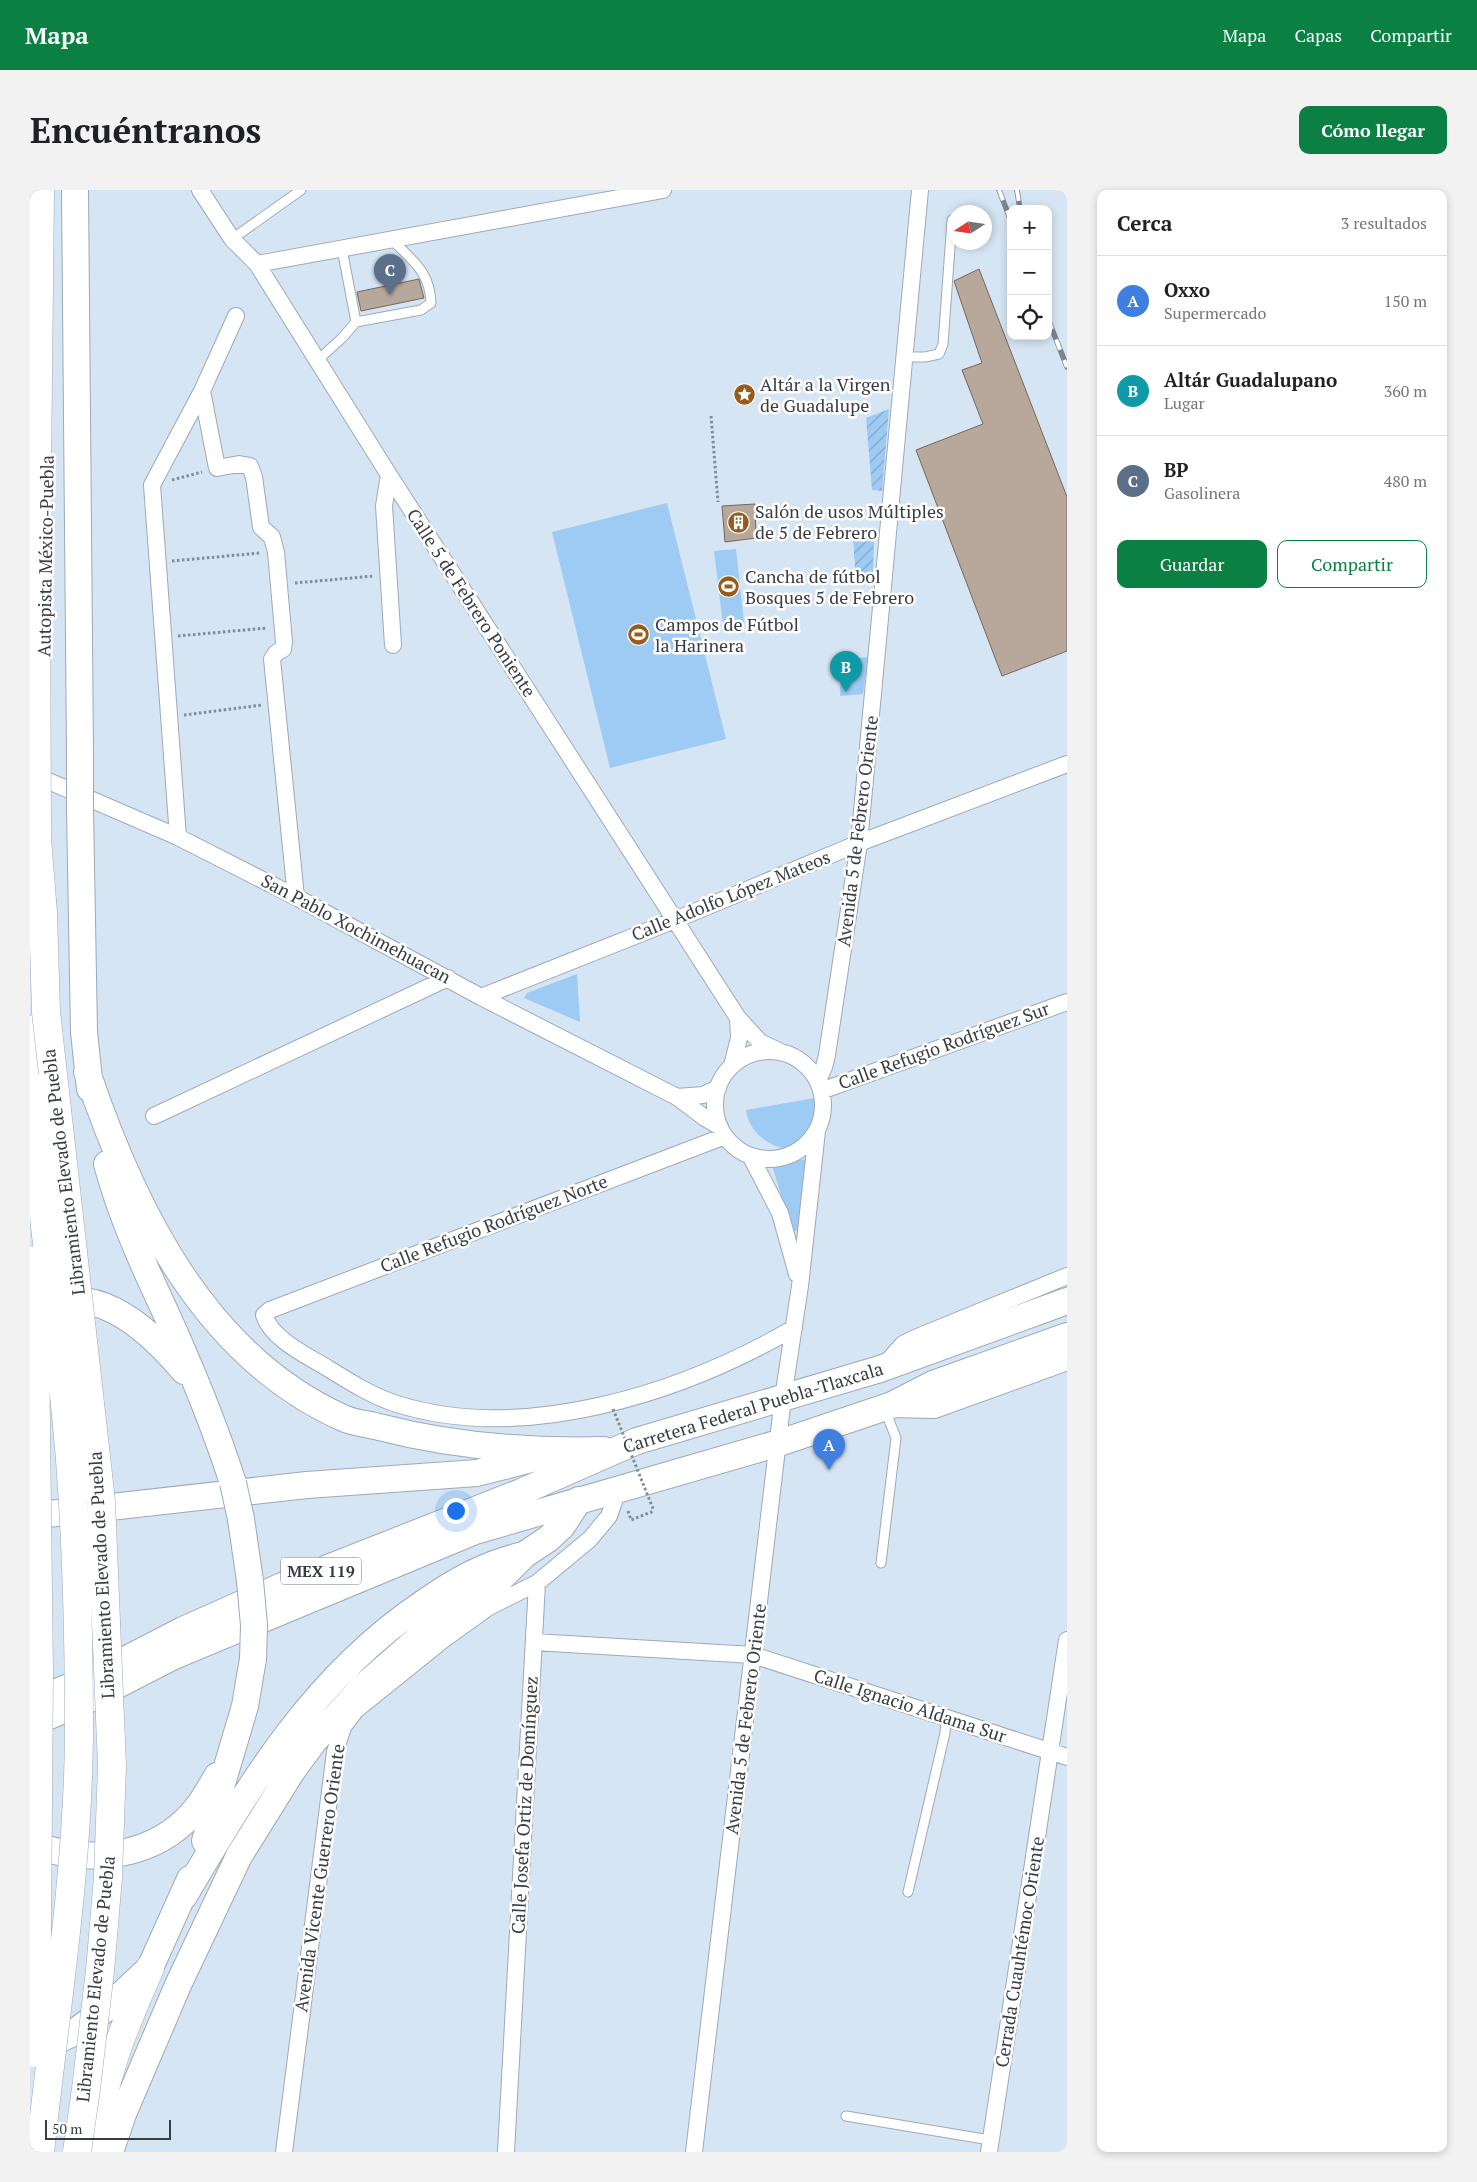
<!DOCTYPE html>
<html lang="es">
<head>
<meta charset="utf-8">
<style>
	:root { --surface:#fff; --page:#f2f2f2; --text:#202124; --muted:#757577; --line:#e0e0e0; --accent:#0b8043 }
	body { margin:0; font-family:"PT Serif",serif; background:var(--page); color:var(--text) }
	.controls { position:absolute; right:15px; top:15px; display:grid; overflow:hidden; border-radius:10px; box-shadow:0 2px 8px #0003 }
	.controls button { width:45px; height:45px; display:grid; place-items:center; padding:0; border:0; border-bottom:1px solid var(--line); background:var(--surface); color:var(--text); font:25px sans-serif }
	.compass { position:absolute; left:917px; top:15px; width:45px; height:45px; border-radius:50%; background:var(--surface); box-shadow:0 2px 8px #0003; rotate:258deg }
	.scale { position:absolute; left:15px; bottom:12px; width:126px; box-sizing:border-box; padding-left:5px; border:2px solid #373d43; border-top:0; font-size:14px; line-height:18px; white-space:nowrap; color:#373d43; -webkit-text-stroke:4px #fff; paint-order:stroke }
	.you { position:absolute; left:425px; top:1320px; width:18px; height:18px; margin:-12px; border:4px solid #fff; border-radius:50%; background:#1a73e8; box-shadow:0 0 0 8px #1a73e833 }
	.badge { display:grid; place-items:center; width:32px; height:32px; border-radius:50%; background:var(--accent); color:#fff; font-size:16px; font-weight:700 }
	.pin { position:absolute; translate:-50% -41px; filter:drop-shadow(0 1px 2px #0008) }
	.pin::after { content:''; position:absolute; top:26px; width:18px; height:15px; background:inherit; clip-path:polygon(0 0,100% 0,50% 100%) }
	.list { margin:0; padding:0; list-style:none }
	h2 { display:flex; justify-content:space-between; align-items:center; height:65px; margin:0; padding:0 20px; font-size:21px }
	h2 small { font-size:16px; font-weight:400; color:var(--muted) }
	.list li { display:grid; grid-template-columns:32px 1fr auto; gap:15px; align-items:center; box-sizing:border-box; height:90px; padding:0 20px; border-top:1px solid var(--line) }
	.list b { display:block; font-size:19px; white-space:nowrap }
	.list p { margin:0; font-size:16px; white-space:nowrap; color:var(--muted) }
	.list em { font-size:16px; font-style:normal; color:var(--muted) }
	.actions { display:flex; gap:10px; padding:15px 20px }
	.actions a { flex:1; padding:11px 0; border:1px solid var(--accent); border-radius:10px; text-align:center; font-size:18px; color:var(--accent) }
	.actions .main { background:var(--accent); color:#fff }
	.icon { flex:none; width:28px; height:28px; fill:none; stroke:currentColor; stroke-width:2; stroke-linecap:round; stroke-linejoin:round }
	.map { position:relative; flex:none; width:1037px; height:1962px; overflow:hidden; border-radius:10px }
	header { display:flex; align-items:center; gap:30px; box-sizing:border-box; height:70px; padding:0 25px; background:var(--accent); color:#fff }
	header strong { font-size:24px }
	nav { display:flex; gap:28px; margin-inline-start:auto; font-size:18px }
	.intro { display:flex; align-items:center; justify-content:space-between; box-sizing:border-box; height:120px; padding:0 30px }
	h1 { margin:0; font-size:35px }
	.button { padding:12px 22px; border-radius:10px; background:var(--accent); color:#fff; font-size:18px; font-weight:700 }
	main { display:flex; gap:30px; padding:0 30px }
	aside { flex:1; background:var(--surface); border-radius:10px; box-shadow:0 2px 8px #0003 }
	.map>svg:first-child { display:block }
	.green { fill:#9ecbf4 }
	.garden { fill:url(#garden-furrows) }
	.building { fill:#b7a89b; stroke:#75675b }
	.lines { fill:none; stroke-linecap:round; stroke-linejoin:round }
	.service-casing { stroke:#9caab8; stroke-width:11 }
	.minor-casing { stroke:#9caab8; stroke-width:18 }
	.secondary-casing { stroke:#9caab8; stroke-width:26 }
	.primary-casing { stroke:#9caab8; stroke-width:28 }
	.motorway-casing { stroke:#9caab8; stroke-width:29 }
	.path { stroke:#828c96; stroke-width:3; stroke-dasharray:2.5 2.5; stroke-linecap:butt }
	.service { stroke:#fff; stroke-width:9 }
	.minor { stroke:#fff; stroke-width:16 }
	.secondary { stroke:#fff; stroke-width:24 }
	.primary { stroke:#fff; stroke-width:26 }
	.motorway { stroke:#fff; stroke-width:28 }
	.rail-casing { stroke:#7b858f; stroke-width:5.5 }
	.rail { stroke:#fff; stroke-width:4; stroke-dasharray:11; stroke-linecap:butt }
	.primary-bridge-casing { stroke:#9caab8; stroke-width:28; stroke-linecap:butt }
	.motorway-bridge-casing { stroke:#9caab8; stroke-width:29; stroke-linecap:butt }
	.path-bridge { stroke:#828c96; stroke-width:3; stroke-dasharray:2.5 2.5; stroke-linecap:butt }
	.primary-bridge { stroke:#fff; stroke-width:26 }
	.motorway-bridge { stroke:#fff; stroke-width:28 }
	.labels { text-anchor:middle; stroke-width:5; stroke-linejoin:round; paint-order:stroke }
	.shield { fill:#fff; stroke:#73777b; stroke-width:1 }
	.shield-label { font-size:16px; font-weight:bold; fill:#373d43 }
	.poi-label { font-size:18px; fill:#373d43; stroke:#fff; text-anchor:start }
	.street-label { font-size:18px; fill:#373d43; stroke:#fff }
</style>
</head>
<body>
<header>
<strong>Mapa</strong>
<nav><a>Mapa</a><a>Capas</a><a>Compartir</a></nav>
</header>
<div class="intro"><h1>Encuéntranos</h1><a class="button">Cómo llegar</a></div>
<main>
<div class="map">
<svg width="1037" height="1962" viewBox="0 0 1037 1962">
	<defs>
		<pattern id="garden-furrows" width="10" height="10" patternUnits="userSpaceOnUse" patternTransform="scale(1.25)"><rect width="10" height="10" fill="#9ecbf4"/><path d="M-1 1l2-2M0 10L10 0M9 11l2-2" fill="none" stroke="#82a6c7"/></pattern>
	</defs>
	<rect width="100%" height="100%" fill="#d6e5f3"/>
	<path class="green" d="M637 313 696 549 580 578 522 342Z
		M706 359 714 433 693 435 684 361Z
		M838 467 833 504 810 506 811 470Z
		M547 784 550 832 494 808 497 803Z
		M790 907C790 925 786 945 770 956 757 965 733 952 725 941 720 935 717 928 716 920Z
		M781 969 773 1041H762L741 972Z"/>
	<path class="garden" d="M859 219 852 301 842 300 836 228Z
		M844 344 843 394 826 393 823 347Z"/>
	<path class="building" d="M949 79 1037 307V461L972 486 886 260 953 234 932 180 952 173 924 91Z
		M389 89 394 108 331 121 327 102Z
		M725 314 726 348 695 352 692 316Z"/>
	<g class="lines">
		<defs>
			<path id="service" d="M202 49 271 0
				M312 59 326 132
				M875 167H895L909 164 913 154 922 30
				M288 170 312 148 326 132 391 120 401 113C400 82 383 71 362 50
				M851 1373 866 1248 855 1220
				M878 1702 915 1543 916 1529
				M816 1926 960 1950"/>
			<path id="minor" d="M170 0 202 49 227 74 359 285 708 828 730 852 753 863
				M227 74 633 0
				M206 126 172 201 187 278 209 274 220 276 224 287 231 337 242 347 246 362 254 452 253 459 246 463 242 469 266 707
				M359 285 354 316 363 455
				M0 583 148 647 266 707 451 807 647 907 675 928 690 937
				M148 647 122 295 172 201
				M451 807 645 730 829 653 1037 574
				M685 915a54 54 0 1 1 108 0a54 54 0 1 1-108 0Z
				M702 876 709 848 708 828
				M788 891 794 877 797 865 829 653 890 0
				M791 901 1037 812
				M647 907 673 905 688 898
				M124 926 418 788
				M695 946 240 1120 234 1125C242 1150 278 1166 299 1179 320 1192 344 1207 367 1214 495 1254 652 1203 764 1138
				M721 967 750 1023 767 1084
				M856 1173 873 1154 885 1148 1037 1086
				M504 1452 723 1465 1037 1567
				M254 1962 305 1562 313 1537 326 1520 413 1450 459 1417 507 1393 560 1349 579 1326 588 1300
				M476 1962 507 1393
				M664 1962 753 1208 770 1096 787 941
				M959 1962 1037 1450"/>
			<path id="secondary" d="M862 1215 904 1216 1037 1168"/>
			<path id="primary" d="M45 0 50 562
				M50 620 54 842 60 899
				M57 882C103 1018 174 1166 313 1228 324 1233 338 1234 349 1237 422 1256 500 1262 574 1260
				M77 974C91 1025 112 1072 134 1119 160 1176 184 1234 203 1293
				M28 1109C43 1109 59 1110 74 1116 105 1128 133 1156 154 1181
				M0 1326 277 1295 447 1283 513 1266
				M211 1329 220 1391
				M0 1513 58 1489 153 1440 252 1396 491 1302 607 1251 850 1179 1037 1111
				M0 1534 62 1508 144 1466 445 1341 749 1253 862 1215 903 1194 1037 1146
				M175 1651 215 1516 223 1469
				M0 1653C50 1674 115 1670 156 1630 169 1618 178 1602 187 1586
				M154 1706C221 1593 283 1487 395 1412 427 1390 455 1374 494 1365
				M3 1857 20 1854 45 1842 78 1817 120 1778 160 1689
				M80 1962 93 1924 148 1795 209 1666 262 1581 284 1551 333 1497 397 1441 465 1394 494 1365 518 1349 532 1336 549 1310"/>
			<path id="motorway" d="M7 922 9 837
				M63 1962C71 1893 92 1841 120 1778"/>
		</defs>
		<use href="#service" class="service-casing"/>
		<use href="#minor" class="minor-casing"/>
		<use href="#secondary" class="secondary-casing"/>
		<use href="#primary" class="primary-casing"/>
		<use href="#motorway" class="motorway-casing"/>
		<path class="path" d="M681 226 688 312
			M142 290 172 282
			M142 371 230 363
			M265 393 344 386
			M148 446 237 438
			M154 525 232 515
			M598 1321 601 1330 624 1321"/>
		<use href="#service" class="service"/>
		<use href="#minor" class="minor"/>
		<use href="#secondary" class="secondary"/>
		<use href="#primary" class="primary"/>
		<use href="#motorway" class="motorway"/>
		<defs>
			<path id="rail" d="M969 0 981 31
				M987 0 990 19
				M1018 129 1037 177"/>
		</defs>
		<use href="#rail" class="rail-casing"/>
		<use href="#rail" class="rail"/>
		<defs>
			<path id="primary-bridge" d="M50 620V562
				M203 1293 211 1329
				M220 1391 224 1435 223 1469"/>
			<path id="motorway-bridge" d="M10 0 6 376 7 649 13 723 16 822 71 1311 82 1576 78 1687 70 1781 56 1899 47 1962
				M0 895C11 1020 30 1144 40 1270 47 1361 49 1453 49 1544 48 1684 25 1823 10 1962
				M4 1071 9 1485 6 1863"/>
		</defs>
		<use href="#primary-bridge" class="primary-bridge-casing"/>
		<use href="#motorway-bridge" class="motorway-bridge-casing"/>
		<path class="path-bridge" d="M583 1219 624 1321"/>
		<use href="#primary-bridge" class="primary-bridge"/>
		<use href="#motorway-bridge" class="motorway-bridge"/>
	</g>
	<defs>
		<symbol id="sight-disc" viewBox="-11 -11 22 22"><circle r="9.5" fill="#975b1b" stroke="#fff"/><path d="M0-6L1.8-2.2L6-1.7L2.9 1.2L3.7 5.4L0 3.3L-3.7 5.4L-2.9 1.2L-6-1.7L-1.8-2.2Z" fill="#fff"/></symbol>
		<symbol id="building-disc" viewBox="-11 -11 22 22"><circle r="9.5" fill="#975b1b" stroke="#fff"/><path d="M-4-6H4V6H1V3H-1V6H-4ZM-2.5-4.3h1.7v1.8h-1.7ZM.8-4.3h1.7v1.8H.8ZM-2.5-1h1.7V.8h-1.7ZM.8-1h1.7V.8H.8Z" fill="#fff"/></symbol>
		<symbol id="stadium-disc" viewBox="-11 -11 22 22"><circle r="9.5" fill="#975b1b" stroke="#fff"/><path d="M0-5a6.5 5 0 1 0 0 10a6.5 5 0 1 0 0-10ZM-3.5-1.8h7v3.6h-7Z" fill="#fff"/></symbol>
	</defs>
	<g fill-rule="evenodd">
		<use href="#sight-disc" x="702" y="192" width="25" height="25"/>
		<use href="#building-disc" x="696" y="320" width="25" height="25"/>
		<use href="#stadium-disc" x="686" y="384" width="25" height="25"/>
		<use href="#stadium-disc" x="596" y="432" width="25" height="25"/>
	</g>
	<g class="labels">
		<rect class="shield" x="251" y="1367.5" width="80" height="27" rx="4"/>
		<g class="shield-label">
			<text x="291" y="1387">MEX 119</text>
		</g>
		<g class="poi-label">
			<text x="730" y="201">Altár a la Virgen<tspan x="730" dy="21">de Guadalupe</tspan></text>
			<text x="725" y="328">Salón de usos Múltiples<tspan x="725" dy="21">de 5 de Febrero</tspan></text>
			<text x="715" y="393">Cancha de fútbol<tspan x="715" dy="21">Bosques 5 de Febrero</tspan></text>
			<text x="625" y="441">Campos de Fútbol<tspan x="625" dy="21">la Harinera</tspan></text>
		</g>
		<g class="street-label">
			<text transform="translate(16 366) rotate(-89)" y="6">Autopista México-Puebla</text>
			<text transform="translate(441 413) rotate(57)" y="6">Calle 5 de Febrero Poniente</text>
			<text transform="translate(828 641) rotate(-83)" y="6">Avenida 5 de Febrero Oriente</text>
			<text transform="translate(701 706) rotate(-22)" y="6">Calle Adolfo López Mateos</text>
			<text transform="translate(326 739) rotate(28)" y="6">San Pablo Xochimehuacan</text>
			<text transform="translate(914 856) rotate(-20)" y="6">Calle Refugio Rodríguez Sur</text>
			<text transform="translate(34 982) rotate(-97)" y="6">Libramiento Elevado de Puebla</text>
			<text transform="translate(464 1034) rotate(-21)" y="6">Calle Refugio Rodríguez Norte</text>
			<text transform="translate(723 1218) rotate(-17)" y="6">Carretera Federal Puebla-Tlaxcala</text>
			<text transform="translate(72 1385) rotate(-93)" y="6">Libramiento Elevado de Puebla</text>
			<text transform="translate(880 1516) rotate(18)" y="6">Calle Ignacio Aldama Sur</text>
			<text transform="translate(716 1529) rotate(-83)" y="6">Avenida 5 de Febrero Oriente</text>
			<text transform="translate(495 1615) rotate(-87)" y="6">Calle Josefa Ortiz de Domínguez</text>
			<text transform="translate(290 1688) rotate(-82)" y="6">Avenida Vicente Guerrero Oriente</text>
			<text transform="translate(990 1762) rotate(-81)" y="6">Cerrada Cuauhtémoc Oriente</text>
			<text transform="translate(66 1789) rotate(-84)" y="6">Libramiento Elevado de Puebla</text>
		</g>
	</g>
</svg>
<div class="controls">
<button>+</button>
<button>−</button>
<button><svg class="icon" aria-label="locate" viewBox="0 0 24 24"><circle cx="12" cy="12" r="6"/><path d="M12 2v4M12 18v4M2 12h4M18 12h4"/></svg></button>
</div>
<svg class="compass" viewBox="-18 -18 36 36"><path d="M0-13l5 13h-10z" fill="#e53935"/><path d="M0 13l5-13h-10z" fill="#757577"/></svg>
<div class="scale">50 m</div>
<div class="you"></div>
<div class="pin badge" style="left:799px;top:1280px;background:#3f7fe0">A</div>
<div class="pin badge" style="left:816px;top:502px;background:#0f9aa8">B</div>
<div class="pin badge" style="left:360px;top:105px;background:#5c6f8a">C</div>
</div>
<aside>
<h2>Cerca<small>3 resultados</small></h2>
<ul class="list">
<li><span class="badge" style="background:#3f7fe0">A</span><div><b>Oxxo</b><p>Supermercado</p></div><em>150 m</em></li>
<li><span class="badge" style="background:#0f9aa8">B</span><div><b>Altár Guadalupano</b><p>Lugar</p></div><em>360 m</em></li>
<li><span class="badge" style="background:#5c6f8a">C</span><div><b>BP</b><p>Gasolinera</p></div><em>480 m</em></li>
</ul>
<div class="actions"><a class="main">Guardar</a><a>Compartir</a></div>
</aside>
</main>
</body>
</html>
